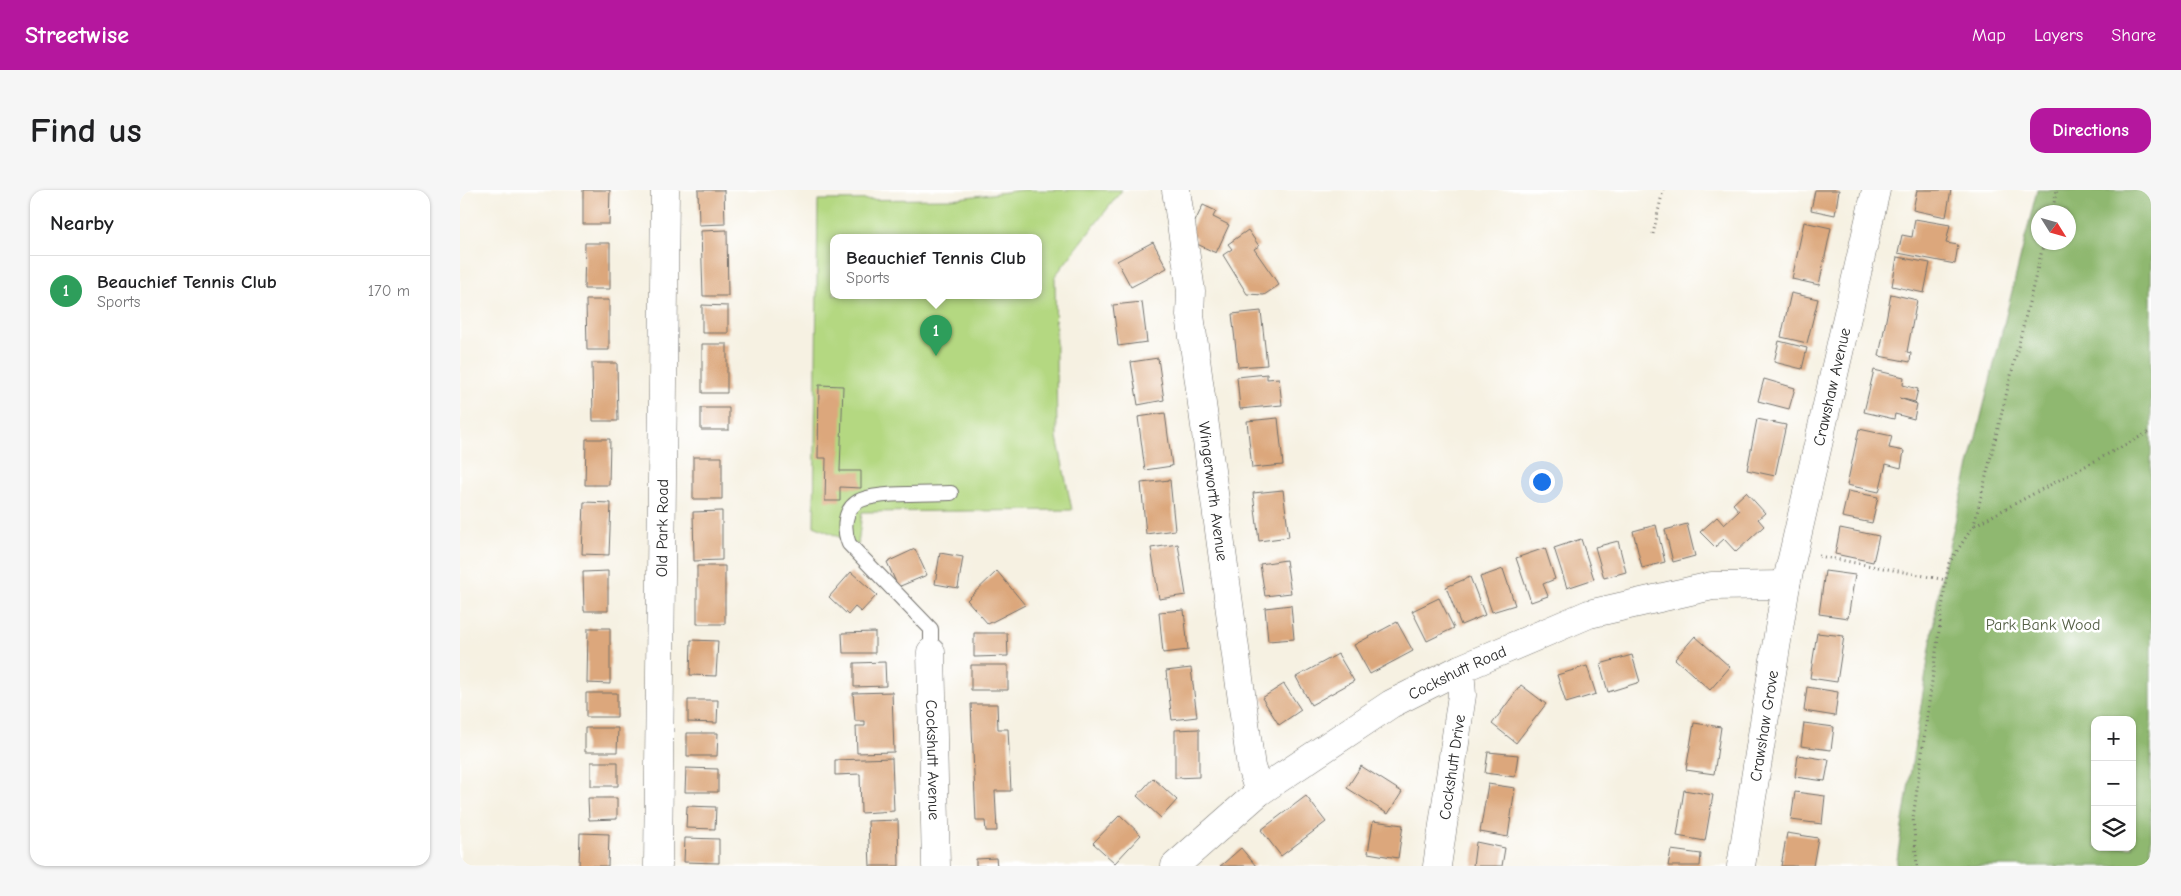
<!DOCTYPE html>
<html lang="en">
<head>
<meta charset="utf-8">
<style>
	:root { --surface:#fff; --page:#f6f6f6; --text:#202124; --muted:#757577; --line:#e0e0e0; --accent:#b5179e }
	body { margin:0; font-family:"Comic Neue",sans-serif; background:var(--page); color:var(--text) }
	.controls { position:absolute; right:15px; bottom:15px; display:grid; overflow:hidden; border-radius:10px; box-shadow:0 1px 4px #0004 }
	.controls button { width:45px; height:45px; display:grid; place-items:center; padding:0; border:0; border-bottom:1px solid var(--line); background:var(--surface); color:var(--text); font:25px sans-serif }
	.compass { position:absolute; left:1571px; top:15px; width:45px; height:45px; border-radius:50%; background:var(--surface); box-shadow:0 1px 4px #0004; rotate:127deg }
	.you { position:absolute; left:1081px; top:291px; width:18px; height:18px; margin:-12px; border:4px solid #fff; border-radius:50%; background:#1a73e8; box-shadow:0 0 0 8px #1a73e833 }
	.badge { display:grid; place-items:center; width:32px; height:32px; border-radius:50%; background:var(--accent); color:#fff; font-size:16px; font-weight:700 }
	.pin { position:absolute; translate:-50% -41px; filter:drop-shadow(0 1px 2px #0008) }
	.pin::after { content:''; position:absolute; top:26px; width:18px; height:15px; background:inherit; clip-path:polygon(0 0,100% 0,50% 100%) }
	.popup { position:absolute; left:370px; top:44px; width:212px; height:65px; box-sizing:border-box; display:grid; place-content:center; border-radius:10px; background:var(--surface); filter:drop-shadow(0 1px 4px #0005); font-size:16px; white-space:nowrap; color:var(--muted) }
	.popup b { font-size:19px; color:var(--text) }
	.popup::after { content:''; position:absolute; left:50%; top:100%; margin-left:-10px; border:10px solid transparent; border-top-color:var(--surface) }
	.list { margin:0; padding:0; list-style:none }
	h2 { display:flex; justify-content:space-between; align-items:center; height:65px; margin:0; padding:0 20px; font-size:21px }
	h2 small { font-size:16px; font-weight:400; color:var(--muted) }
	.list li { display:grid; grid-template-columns:32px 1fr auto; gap:15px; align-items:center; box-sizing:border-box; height:70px; padding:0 20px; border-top:1px solid var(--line) }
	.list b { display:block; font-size:19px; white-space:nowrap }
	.list p { margin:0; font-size:16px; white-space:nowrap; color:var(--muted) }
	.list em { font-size:16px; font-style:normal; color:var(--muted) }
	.icon { flex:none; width:28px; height:28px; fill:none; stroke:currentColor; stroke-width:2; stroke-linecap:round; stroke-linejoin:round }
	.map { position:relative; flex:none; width:1691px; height:676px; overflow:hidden; border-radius:15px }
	header { display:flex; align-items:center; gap:30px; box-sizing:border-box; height:70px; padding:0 25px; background:var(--accent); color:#fff }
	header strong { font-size:24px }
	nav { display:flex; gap:28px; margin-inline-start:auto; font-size:18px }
	.intro { display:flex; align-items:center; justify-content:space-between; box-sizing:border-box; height:120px; padding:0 30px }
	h1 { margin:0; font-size:35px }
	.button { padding:12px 22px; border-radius:15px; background:var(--accent); color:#fff; font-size:18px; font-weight:700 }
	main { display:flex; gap:30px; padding:0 30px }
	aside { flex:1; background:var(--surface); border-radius:15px; box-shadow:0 1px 4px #0004 }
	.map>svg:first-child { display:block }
	.green { fill:#b4d881; stroke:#708256; fill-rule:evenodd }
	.forest { fill:#8fb86f; stroke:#5d724d; fill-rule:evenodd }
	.building { fill:#dca77b }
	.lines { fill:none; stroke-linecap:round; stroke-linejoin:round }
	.service-casing { stroke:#72706b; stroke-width:16 }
	.minor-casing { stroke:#72706b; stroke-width:29 }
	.path { stroke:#72706b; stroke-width:3; stroke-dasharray:1 4; stroke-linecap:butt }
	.service { stroke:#fff; stroke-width:14 }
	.minor { stroke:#fff; stroke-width:28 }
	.labels { text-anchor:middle; stroke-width:5; stroke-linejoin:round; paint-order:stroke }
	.street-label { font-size:16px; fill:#2b2b2b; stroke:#fff }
	.park-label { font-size:16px; fill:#545f45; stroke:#fff }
</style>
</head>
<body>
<header>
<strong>Streetwise</strong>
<nav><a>Map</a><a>Layers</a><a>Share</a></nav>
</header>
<div class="intro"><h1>Find us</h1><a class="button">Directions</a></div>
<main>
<aside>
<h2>Nearby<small></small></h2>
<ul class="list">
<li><span class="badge" style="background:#2e9e5b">1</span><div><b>Beauchief Tennis Club</b><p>Sports</p></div><em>170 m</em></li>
</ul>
</aside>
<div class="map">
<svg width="1691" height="676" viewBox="0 0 1691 676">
	<rect width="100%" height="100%" fill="#fff"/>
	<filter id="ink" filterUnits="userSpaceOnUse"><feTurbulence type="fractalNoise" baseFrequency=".02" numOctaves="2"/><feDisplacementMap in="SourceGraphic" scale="10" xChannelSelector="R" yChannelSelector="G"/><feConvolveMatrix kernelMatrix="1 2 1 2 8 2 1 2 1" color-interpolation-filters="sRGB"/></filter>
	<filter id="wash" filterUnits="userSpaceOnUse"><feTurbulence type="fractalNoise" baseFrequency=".0096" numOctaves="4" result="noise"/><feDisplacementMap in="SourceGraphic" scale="20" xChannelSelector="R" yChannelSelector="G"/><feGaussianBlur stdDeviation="1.12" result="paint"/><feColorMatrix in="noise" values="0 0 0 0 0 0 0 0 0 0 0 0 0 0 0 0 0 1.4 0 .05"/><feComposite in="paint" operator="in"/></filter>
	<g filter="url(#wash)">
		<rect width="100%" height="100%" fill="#f6f1e2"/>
		<path class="green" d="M562 0H662L595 86 597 247 612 320 402 322 398 355 354 336 358 10 491 9ZM374 47H578V105H374Z"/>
		<path class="forest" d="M1577 0H1691V676H1436L1480 393ZM1578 22H1608V52H1578ZM1635 530H1672V657H1635Z"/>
		<g id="blocks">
			<path class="building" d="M123 0H150L149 34H123Z
				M238 0H264L265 34 239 35Z
				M1355 0H1379L1375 25 1351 20Z
				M1457 0H1491L1486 27 1453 20Z
				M743 15 756 21 753 27 769 35 756 63 735 53 737 48 729 44Z
				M1455 29 1490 35 1486 53 1498 55 1495 74 1438 63 1442 45 1452 47Z
				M1344 32 1371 38 1359 95 1332 89Z
				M267 40 268 106H243L241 41Z
				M788 40 799 56 794 59 819 95 804 105 787 104 763 65 772 59 768 54Z
				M693 52 707 78 671 97 657 71Z
				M125 53H150V99H124Z
				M1437 67 1470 73 1464 103 1432 96Z
				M1331 103 1358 109 1347 153 1321 147Z
				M1431 104 1457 110 1447 162 1451 163 1450 172 1419 166Z
				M126 110H149V160H127Z
				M682 112 687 152 658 156 653 115Z
				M242 115 268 116V143H242Z
				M801 121 807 175 778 177 772 124Z
				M1319 151 1347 158 1342 179 1314 172Z
				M242 154H267V203H242Z
				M698 168 704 210 678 215 671 172Z
				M132 173H157L158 231H133Z
				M1414 180 1444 187 1443 195 1458 199 1455 212 1439 208 1457 214 1454 229 1435 224 1434 229 1404 222Z
				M807 184V189L819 188 822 215 780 219 777 187Z
				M1304 189 1335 198 1329 219 1298 211Z
				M359 195 383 196 380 281H401V298L380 297V311H365L366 268H358Z
				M241 218H269V240H241Z
				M705 223 712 276 685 280 678 227Z
				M818 228 823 275 792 278 787 231Z
				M1297 229 1326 235 1315 286 1287 280Z
				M1399 239 1432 246 1429 258 1444 261 1441 278 1426 274 1419 302 1387 295Z
				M126 249H150L149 295H125Z
				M233 267H262V309H233Z
				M710 290 715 340 686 344 681 293Z
				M823 300 829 347 799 351 793 303Z
				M1388 301 1418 307 1412 333 1382 327Z
				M1286 302 1305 323 1298 329 1304 336 1276 362 1264 349 1255 357 1240 342 1257 327 1264 335 1279 321 1273 314Z
				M124 312 151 313 149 365 122 364Z
				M262 321V370L234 371 233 322Z
				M1227 334 1235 366 1213 372 1205 340Z
				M1196 335 1205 372 1182 378 1173 341Z
				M1380 338 1419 346 1413 372 1375 364Z
				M1121 349 1134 389 1107 398 1094 358Z
				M1158 351 1166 382 1144 388 1135 357Z
				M718 354 726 405 699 409 691 358Z
				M1085 358 1095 389 1083 394 1088 406 1071 412 1056 368Z
				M455 359 467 385 438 397 427 372Z
				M480 363 503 367 498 398 475 394Z
				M826 370 831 403 805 406 800 374Z
				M237 376H265V434H237Z
				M1043 379 1055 415 1032 422 1020 387Z
				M148 381V421H124L123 382Z
				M537 381 565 415 528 434 507 410Z
				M1365 381 1395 385 1388 428 1359 424Z
				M391 382 417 405 401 422 395 417 388 425 369 407Z
				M1010 387 1025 425 1001 435 986 397Z
				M979 408 994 438 967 451 952 421Z
				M831 415 834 449 808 451 805 418Z
				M724 420 728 460 703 463 699 422Z
				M937 432 953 461 910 484 894 455Z
				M128 438H150V494L127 493Z
				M415 442V463H383L382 443Z
				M514 443H547L548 466 514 467Z
				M1357 443 1384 446 1377 492 1350 488Z
				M1235 446 1270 477 1250 500 1215 469Z
				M231 450 258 451 256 486 230 485Z
				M878 464 894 491 851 515 836 487Z
				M1172 465 1180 492 1148 502 1140 474Z
				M425 472 426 496 394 497V473Z
				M511 475H548V500H511Z
				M1127 476 1136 504 1106 513 1097 485Z
				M731 478 737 527 712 530 706 481Z
				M824 494 841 520 819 535 802 508Z
				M1061 495 1086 514 1056 553 1032 534Z
				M1347 497 1378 502 1375 526 1344 521Z
				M432 502 434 562 397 563 396 536H405V531H395L393 503Z
				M126 503H157V527H126Z
				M228 510H258L257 533 228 532Z
				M511 514H537L538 539H548L551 601H535L537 641H526L525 631H516Z
				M1234 533 1261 537 1254 584 1226 580Z
				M1344 533 1374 537 1371 560 1341 556Z
				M125 538H158L157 562H125Z
				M739 539V587L715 588V540Z
				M227 543H258L257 566H227Z
				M1028 562 1058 565 1055 587 1025 583Z
				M1338 565 1369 570 1365 591 1335 587Z
				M432 568 434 621 401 623 400 584 375 585V570Z
				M131 572H158V596H131Z
				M901 576 942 602 928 624 887 598Z
				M226 578 258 579V602H225Z
				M693 588 717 610 701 628 677 606Z
				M1028 594 1055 598 1048 647 1020 642Z
				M1224 600 1253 605 1245 651 1217 646Z
				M1335 602 1365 606 1362 634 1331 630Z
				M846 606 866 632 821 666 801 640Z
				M128 608H157V629L129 630Z
				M227 616 256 617 255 639 226 638Z
				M660 625 681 645 655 673 633 653Z
				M438 630 439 676H410L408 631Z
				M913 631 943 635 938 668 908 663Z
				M120 643 149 644 148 676H119Z
				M1327 643 1358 648 1353 676H1321Z
				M225 648 259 649V673L224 672Z
				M1016 652 1045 658 1042 676H1013Z
				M781 658 796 676H760L764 673Z
				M1211 660 1241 664 1240 676H1208Z
				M536 668 537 676H516V669Z"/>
		</g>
	</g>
	<g filter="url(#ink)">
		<use href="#blocks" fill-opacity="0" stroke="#72706b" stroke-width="1"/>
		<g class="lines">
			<defs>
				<path id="service" d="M471 462V439L389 354C383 339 383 318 401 310 420 302 468 304 491 303"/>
				<g id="minor">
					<path id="s1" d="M716 0 731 101 730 125 791 577 799 602"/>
					<path id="s2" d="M471 462 476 676"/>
					<path id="s3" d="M198 676 205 0"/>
					<path id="s4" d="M715 676 799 602 931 514 1000 479 1129 424 1252 396 1326 395"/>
					<path id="s5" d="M977 676 1002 505 1000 479"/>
					<path id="s6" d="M1281 676 1326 395 1416 0"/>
				</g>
			</defs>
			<use href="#service" class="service-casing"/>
			<use href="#minor" class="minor-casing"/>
			<path class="path" d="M1592 22 1597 0
				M1193 44 1203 0
				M1515 335 1691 241
				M1359 366 1486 390
				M1457 676 1453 628 1486 390 1489 373 1514 335 1584 52"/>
			<use href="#service" class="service"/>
			<use href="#minor" class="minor"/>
		</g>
	</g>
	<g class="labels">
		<g class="street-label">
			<text dy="6" stroke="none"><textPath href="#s6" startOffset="488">Crawshaw Avenue</textPath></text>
			<text dy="6" stroke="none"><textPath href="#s1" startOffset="304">Wingerworth Avenue</textPath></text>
			<text dy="6" stroke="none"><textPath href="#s3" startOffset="338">Old Park Road</textPath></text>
			<text dy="6" stroke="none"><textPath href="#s4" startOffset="344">Cockshutt Road</textPath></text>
			<text dy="6" stroke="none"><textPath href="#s6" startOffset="142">Crawshaw Grove</textPath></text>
			<text dy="6" stroke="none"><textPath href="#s2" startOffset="108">Cockshutt Avenue</textPath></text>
			<text dy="6" stroke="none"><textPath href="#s5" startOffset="100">Cockshutt Drive</textPath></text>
		</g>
		<g class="park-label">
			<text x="1583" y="440">Park Bank Wood</text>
		</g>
	</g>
</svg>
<div class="controls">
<button>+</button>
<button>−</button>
<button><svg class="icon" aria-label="layers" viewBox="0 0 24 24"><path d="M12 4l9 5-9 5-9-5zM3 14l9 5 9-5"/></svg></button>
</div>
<svg class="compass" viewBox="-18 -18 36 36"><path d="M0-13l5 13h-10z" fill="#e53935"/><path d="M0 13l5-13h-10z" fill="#757577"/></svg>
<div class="you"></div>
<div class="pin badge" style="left:476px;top:166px;background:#2e9e5b">1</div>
<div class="popup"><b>Beauchief Tennis Club</b>Sports</div>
</div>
</main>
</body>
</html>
